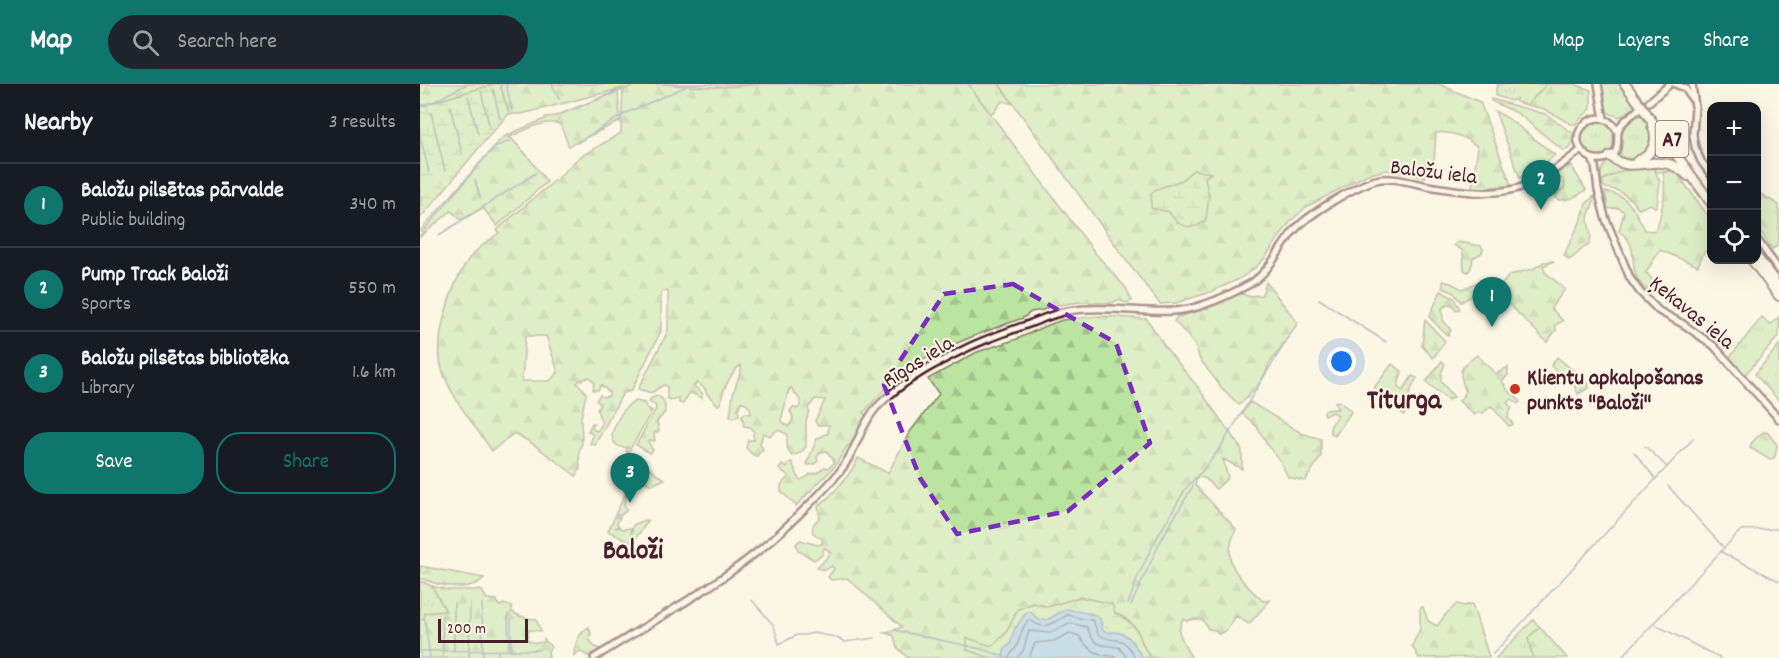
<!DOCTYPE html>
<html lang="en">
<head>
<meta charset="utf-8">
<style>
	:root { --surface:#171b24; --page:#20242c; --text:#f1f3f6; --muted:#9ea1a6; --line:#363941; --accent:#0f766e }
	body { margin:0; font-family:Dekko,sans-serif; background:var(--page); color:var(--text) }
	.controls { position:absolute; right:18px; top:18px; display:grid; overflow:hidden; border-radius:12px; box-shadow:0 6px 24px #0002 }
	.controls button { width:54px; height:54px; display:grid; place-items:center; padding:0; border:0; border-bottom:2px solid var(--line); background:var(--surface); color:var(--text); font:30px sans-serif }
	.scale { position:absolute; left:18px; bottom:15px; width:90px; box-sizing:border-box; padding-left:6px; border:3px solid #4a1f2b; border-top:0; font-size:16px; line-height:21px; white-space:nowrap; color:#4a1f2b; -webkit-text-stroke:4px #fcf5e5; paint-order:stroke }
	.you { position:absolute; left:922px; top:278px; width:21px; height:21px; margin:-15px; border:4px solid #fff; border-radius:50%; background:#1a73e8; box-shadow:0 0 0 9px #1a73e833 }
	.badge { display:grid; place-items:center; width:39px; height:39px; border-radius:50%; background:var(--accent); color:#fff; font-size:20px; font-weight:700 }
	.pin { position:absolute; translate:-50% -50px; filter:drop-shadow(0 2px 3px #0008) }
	.pin::after { content:''; position:absolute; top:32px; width:21px; height:18px; background:inherit; clip-path:polygon(0 0,100% 0,50% 100%) }
	.list { margin:0; padding:0; list-style:none }
	h2 { display:flex; justify-content:space-between; align-items:center; height:78px; margin:0; padding:0 24px; font-size:26px }
	h2 small { font-size:20px; font-weight:400; color:var(--muted) }
	.list li { display:grid; grid-template-columns:39px 1fr auto; gap:18px; align-items:center; box-sizing:border-box; height:84px; padding:0 24px; border-top:2px solid var(--line) }
	.list b { display:block; font-size:22px; white-space:nowrap }
	.list p { margin:0; font-size:20px; white-space:nowrap; color:var(--muted) }
	.list em { font-size:20px; font-style:normal; color:var(--muted) }
	.actions { display:flex; gap:12px; padding:18px 24px }
	.actions a { flex:1; padding:14px 0; border:2px solid var(--accent); border-radius:24px; text-align:center; font-size:21px; color:var(--accent) }
	.actions .main { background:var(--accent); color:#fff }
	.icon { flex:none; width:33px; height:33px; fill:none; stroke:currentColor; stroke-width:2; stroke-linecap:round; stroke-linejoin:round }
	.map { position:relative; flex:none; width:1359px; height:574px; overflow:hidden }
	header { display:flex; align-items:center; gap:36px; box-sizing:border-box; height:84px; padding:0 30px; background:var(--accent); color:#fff }
	header strong { font-size:28px }
	nav { display:flex; gap:33px; margin-inline-start:auto; font-size:21px }
	.search { width:420px; height:54px; background:var(--page); display:flex; align-items:center; gap:15px; box-sizing:border-box; padding:0 21px; border-radius:33px; color:var(--muted); font-size:22px }
	main { display:flex }
	aside { flex:1; background:var(--surface) }
	.map>svg:first-child { display:block }
	.grass { fill:url(#grass-tufts); stroke:#828266; stroke-width:1.5 }
	.forest { fill:url(#forest-firs); stroke:#828266; stroke-width:1.5; fill-rule:evenodd }
	.wetland { fill:url(#wetland-marsh); stroke:#828266; stroke-width:1.5 }
	.garden { fill:#bbe4a0; stroke:#828266; stroke-width:1.5 }
	.water { fill:#8ac4e9; stroke:#70829d; stroke-width:1.5 }
	.lines { fill:none; stroke-linecap:round; stroke-linejoin:round }
	.shore { stroke:#646177; stroke-width:1.5 }
	.stream { stroke:#70829d; stroke-width:1.5 }
	.secondary-casing { stroke:#4a1f2b; stroke-width:10 }
	.highway-casing { stroke:#4a1f2b; stroke-width:12 }
	.secondary { stroke:#fcf5e5; stroke-width:5 }
	.highway { stroke:#fcf5e5; stroke-width:8 }
	.marked { fill:none; stroke:#7b2cbf; stroke-width:4.5; stroke-dasharray:12 8; stroke-linejoin:round }
	.poi-dot { fill:#c8321e; stroke:#fcf5e5; stroke-width:2 }
	.labels { text-anchor:middle; stroke-width:4.5; stroke-linejoin:round; paint-order:stroke }
	.shield { fill:#fcf5e5; stroke:#7f5f63; stroke-width:1.5 }
	.shield-label { font-size:21px; font-weight:bold; fill:#4a1f2b }
	.street-label { font-size:22px; fill:#4a1f2b; stroke:#fcf5e5 }
	.poi-label { font-size:22px; font-weight:bold; fill:#4a1f2b; stroke:#fcf5e5; text-anchor:start }
	.district-label { font-size:28px; font-weight:bold; fill:#4a1f2b; stroke:#fcf5e5 }
</style>
</head>
<body>
<header>
<strong>Map</strong>
<div class="search"><svg class="icon" aria-label="search" viewBox="0 0 24 24"><circle cx="10" cy="10" r="6"/><path d="M15 15l6 6"/></svg>Search here</div>
<nav><a>Map</a><a>Layers</a><a>Share</a></nav>
</header>
<main>
<aside>
<h2>Nearby<small>3 results</small></h2>
<ul class="list">
<li><span class="badge">1</span><div><b>Baložu pilsētas pārvalde</b><p>Public building</p></div><em>340 m</em></li>
<li><span class="badge">2</span><div><b>Pump Track Baloži</b><p>Sports</p></div><em>550 m</em></li>
<li><span class="badge">3</span><div><b>Baložu pilsētas bibliotēka</b><p>Library</p></div><em>1.6 km</em></li>
</ul>
<div class="actions"><a class="main">Save</a><a>Share</a></div>
</aside>
<div class="map">
<svg width="1359" height="574" viewBox="0 0 1359 574">
	<defs>
		<pattern id="grass-tufts" width="24" height="20" patternUnits="userSpaceOnUse" patternTransform="scale(1.5)"><rect width="24" height="20" fill="#bbe4a0"/><path d="M3 7l-1-3M5 7V3M7 7l1-3M15 17l-1-3M17 17v-4M19 17l1-3" fill="none" stroke="#a2c38a"/></pattern>
		<pattern id="forest-firs" width="22" height="20" patternUnits="userSpaceOnUse" patternTransform="scale(1.5)"><rect width="22" height="20" fill="#bbe4a0"/><path d="M5 1l3.5 6h-7zM16 11l3.5 6h-7z" fill="#a2c38a"/></pattern>
		<pattern id="wetland-marsh" width="20" height="14" patternUnits="userSpaceOnUse" patternTransform="scale(1.5)"><rect width="20" height="14" fill="#bbe4a0"/><path d="M1 5h8M5 5V1M11 12h8M15 12V8" fill="none" stroke="#a2c38a"/></pattern>
	</defs>
	<rect width="100%" height="100%" fill="#fcf5e5"/>
	<filter id="ink" filterUnits="userSpaceOnUse"><feTurbulence type="fractalNoise" baseFrequency=".0167" numOctaves="2"/><feDisplacementMap in="SourceGraphic" scale="12" xChannelSelector="R" yChannelSelector="G"/><feConvolveMatrix kernelMatrix="1 2 1 2 8 2 1 2 1" color-interpolation-filters="sRGB"/></filter>
	<g filter="url(#ink)">
		<path class="grass" d="M553 0H579L593 20 583 17C577 21 578 26 570 30L549 1Z
			M1078 0H1127L1107 21 1096 18V15L1092 17 1076 12V5Z
			M1181 0H1201L1217 23 1199 33 1184 27Z
			M1222 28 1232 46 1230 65 1216 75 1203 74 1199 68 1201 57V44L1216 32H1220Z
			M1160 55a18 18 0 1 1 36 0a18 18 0 1 1-36 0Z
			M1190 75 1244 82 1257 87V89L1250 87 1237 88 1234 84C1216 85 1199 87 1183 96V101H1181C1180 89 1181 84 1190 75Z
			M1342 233 1350 241 1359 233V252L1325 291 1309 274Z
			M1359 261V317L1335 290Z
			M219 382 229 387 231 384 236 390 245 395 232 401 217 394 204 419 205 424 207 426 201 431H195Z
			M195 433H200L197 439 199 442 195 444 200 443 202 445 211 444V454L213 441 225 436 228 437 212 460 210 457 209 458 188 447Z
			M0 497 12 502 26 527 5 529 4 535H0Z
			M1113 536 1120 543 1108 554 1113 574H1076Z"/>
		<path class="forest" d="M0 0H75L0 22Z
			M80 0H548L676 170 706 204 712 217 706 219 698 216 691 219 660 218 630 222 623 226 611 228 603 234C563 248 518 264 483 289 468 300 456 315 443 329L447 332 432 361H428L415 382 376 422 361 407V401L369 392 359 385 362 381 367 384 369 379 372 378 379 395 381 396 387 393 390 390 397 389 405 383 408 384 414 379 413 375 406 367 401 368 397 373 398 377 394 380 388 381 387 379 397 355 408 349 409 341H397L395 337 405 316 395 315 388 324 389 327 386 337V363L380 369 372 372C366 366 367 360 367 350L358 346 350 352 343 349 340 360 343 365 337 372 333 371 326 364 328 356H334L333 350 334 348 330 343 324 342 322 331 325 329 331 330 330 324 324 318H321L318 325 319 331 313 334 310 333 313 310 321 286V281C312 286 301 309 301 319L298 321 287 310 285 305 277 298 274 302 282 309V314L271 309 268 311 263 320 259 319V314L250 316 247 314V303L244 301 231 309 218 305 248 247V207L241 208V247L211 307 203 309 175 361 170 360 173 351 168 347 172 339 174 340 172 344 176 347 178 346 182 340 177 326 180 320 176 316 180 311 183 313 189 312V308L181 301 178 306H173L174 298 169 293 159 297 157 299 164 306 166 310 161 334 162 359 159 368 160 385 156 392 110 358 94 349 72 367C56 343 31 314 22 285 13 256 31 201 48 176 56 165 68 157 79 149L77 146 79 144 140 92 158 74 201 49 203 4 102 30H89ZM105 252H126L138 288 130 297H102ZM371 304 380 316V322L377 325 373 323 370 327C374 333 374 336 368 343L361 336 369 306Z
			M579 0H1019L1060 18 1091 101 1064 104 1052 103 1058 63C1046 53 1032 47 1016 49L1014 78H1006V93L966 86 946 91 886 123 870 138 844 175 835 184 819 195 791 208 756 219 740 220 709 180Z
			M1127 0H1154L1171 6V25L1160 35 1156 40H1151L1124 25 1107 21Z
			M198 6 200 37 149 62 140 40C124 35 106 46 90 53L106 70 127 98 77 142 63 124 41 136 31 127 0 153V151L78 58 87 51 125 35V33L136 32Z
			M1071 15 1125 30 1153 49 1151 63 1144 67 1097 29 1071 17Z
			M1075 27 1089 35 1135 71 1119 84 1100 94Z
			M1151 81 1166 106C1157 112 1150 117 1139 116L1135 113 1140 106 1144 105C1145 100 1145 97 1141 94L1137 96 1126 109 1117 107 1114 104 1139 87Z
			M1234 84 1240 98 1237 121 1235 123 1230 120 1219 125C1209 113 1201 105 1185 104L1183 101V96L1201 87Z
			M1250 87 1257 89 1291 136V165L1284 168 1278 182 1240 166 1226 188 1233 197 1226 206C1223 202 1219 199 1217 194 1209 176 1219 161 1199 147L1204 128 1199 124 1188 125 1185 108C1209 110 1215 127 1225 146L1233 147 1237 144C1242 125 1247 108 1243 89Z
			M1337 105 1339 109 1359 121V161L1352 165 1337 142Z
			M1174 112C1175 121 1168 127 1168 136 1169 148 1173 147 1169 161 1159 165 1158 171 1149 176L1144 171 1162 134 1166 120Z
			M1038 158 1061 162 1063 165 1062 169 1053 174 1051 184 1048 188 1044 186 1043 167 1034 161Z
			M1134 177 1123 182 1125 188 1145 205 1131 224 1143 237 1135 241 1136 246 1127 258 1087 218 1088 207 1078 206 1089 191 1113 185 1124 178Z
			M1070 195 1071 197 1062 206 1041 218 1033 208 1023 204V197L1031 199 1042 205 1063 196Z
			M846 198 878 239 849 280C845 295 831 311 819 321L801 303 779 274C778 260 763 247 754 237L757 233 783 226 815 211 823 210 828 212 842 211Z
			M1021 207 1034 214 1040 225 1036 226 1031 219 1022 224 1023 236 1031 246 1028 252 1009 233Z
			M680 232 727 235 745 263 777 302 822 366V385L803 375 808 394 796 405 785 394 777 393 775 401 816 445C812 454 808 466 811 477 814 490 834 509 843 517L850 516 829 540 816 532 806 547 798 550 795 546 788 545 783 536 773 535 767 537 763 535 761 539 759 548C763 557 766 567 772 574H732C721 564 723 557 717 546 708 531 676 520 660 513L628 523 614 519 598 525 586 549 572 562 547 566 571 574H488L477 563 474 552 466 549 482 543 427 494 411 496 408 493 414 485 412 482 405 486 397 484 411 469 405 464 403 466V470L394 476 378 466 376 460 380 456 398 461 402 460V455L393 449C391 441 395 439 400 433L398 422C411 413 432 389 438 374L468 389 490 348 519 310 508 295 557 268 597 255 623 243 642 236Z
			M1005 236 1025 257 1013 274 1002 262Z
			M1057 271 1076 290 1088 283V291L1082 297 1089 308 1095 311 1100 318 1098 320 1092 315 1087 319 1092 324 1089 328 1088 334 1093 340 1089 342 1071 322 1063 329 1059 328 1054 331 1039 317 1046 308C1037 286 1039 285 1057 271Z
			M1137 273 1168 299 1169 304 1158 310 1153 299 1145 296 1131 282Z
			M1022 277 1025 280 1021 289V298L1034 313 1028 316 1006 298Z
			M972 280 982 287 978 303 983 307 992 292 997 294C993 301 989 307 988 315 986 321 987 325 984 331L954 304Z
			M237 312C245 314 245 320 245 328L237 338 239 347 234 349 235 357 231 356 228 358 233 366 230 369 216 361 236 325 235 321 229 318 230 315Z
			M918 317 930 326 931 328 915 352C904 346 914 338 918 331L913 328 905 331 904 328 905 326 917 325 915 318Z
			M830 318 881 349 901 355V372L885 397 868 393 860 377 847 360 837 343 822 329Z
			M1343 348H1347L1357 361 1355 373 1350 376 1330 364 1332 358Z
			M0 482 64 494C50 510 17 501 0 494Z
			M12 502 28 506H57L62 507 67 515 77 516 78 520 80 522 84 520 92 523V528C100 533 106 535 116 535L121 547 109 546 107 556 115 559 124 558V555L131 563 128 567 129 574H0V535H4L5 529 26 527Z
			M1037 520 1044 522 1052 520 1069 573 999 574 992 562 1000 545V525L1002 523H1003L1008 537 1017 542 1026 530Z
			M169 543 171 550 169 555 175 563 180 565 168 572 160 567 154 572C154 560 158 550 169 543Z
			M1120 543 1147 574H1113L1108 554Z"/>
		<path class="wetland" d="M75 0H80L89 30C57 63 31 100 0 134V22Z
			M773 86 791 89 785 94 789 111 786 136C772 149 757 142 749 128L731 124V109L737 105 762 96Z
			M660 513 692 520 695 529C703 533 710 537 715 544 723 554 720 563 732 574H723C716 565 712 552 700 549 693 547 688 550 682 546L680 535 671 529 665 530 652 526 627 536H619L594 546 590 561 585 564 583 574H571L547 566V554L572 562 586 549 598 525 614 519 628 523Z"/>
		<path class="garden" d="M216 317 224 319 229 327 230 325 232 327 208 369 206 367 208 363C198 365 192 359 192 350 196 338 204 321 216 317Z"/>
		<path class="water" d="M646 525 675 531 680 535 682 546C688 550 693 547 700 549 712 552 716 565 723 574H583L585 564 590 561 594 546 606 529 611 528 619 536H627Z"/>
		<g class="lines">
			<path class="shore" d="M589 574C590 570 592 568 595 565 600 558 600 546 608 536H611C624 549 635 537 648 531L663 535 672 536 674 539 678 550C695 563 701 545 715 574
				M597 574 603 567 609 547 630 549 649 539 667 543C674 563 680 561 699 563L707 574
				M609 574 615 559 634 557 650 549 659 552C667 565 678 572 693 572L696 574"/>
			<path class="stream" d="M86 0 92 28
				M132 0 139 15
				M244 0C277 4 308 4 341 0
				M384 0 408 2 415 0
				M73 5 80 35
				M61 7 70 45
				M48 12 58 50
				M30 22 42 69
				M0 23 7 21 47 0
				M11 29 25 87
				M136 32 218 0
				M0 51 9 88
				M157 59 206 29 265 3
				M1179 90 1181 107
				M55 96 60 113
				M0 109 3 121
				M1185 123 1191 138
				M1193 145 1213 190
				M0 147 74 63 90 57
				M19 151 116 89
				M1216 196 1224 208
				M899 215 966 258
				M1238 222 1246 228
				M1225 362 1246 382
				M1214 368 1235 394
				M1304 464 1321 446 1359 445
				M1301 468 1359 497
				M332 516 354 542 359 560 377 551H385L394 549 415 553 425 558 455 554
				M34 519V566
				M62 519 63 574
				M708 520 718 492 735 457 766 404 785 384 800 364 873 246
				M711 521 741 456 773 402
				M88 530 89 565
				M91 535V565
				M5 536 10 574
				M1234 540 1300 574
				M463 549 474 546 557 564 584 572
				M0 567 119 566
				M1073 570 1274 354
				M23 574 22 532H25
				M49 574 50 519
				M77 574 78 567
				M1068 574 1069 573
				M1201 574 1304 464 1248 402"/>
			<defs>
				<path id="secondary" d="M1178 0 1184 35
					M1255 0 1265 4 1272 15
					M1272 0 1275 23 1273 51 1275 63 1281 77 1292 92
					M1229 18 1250 0
					M1198 49C1183 15 1141 48 1165 70 1170 75 1176 76 1183 75 1207 69 1192 51 1201 41 1206 35 1213 30 1219 25
					M1172 74 1175 82 1178 106 1185 133 1210 194 1220 208 1239 227 1263 240 1294 262 1359 335
					M1336 154 1359 186
					M174 574C240 532 312 495 368 441 386 424 406 405 421 386 436 367 440 342 456 324 481 297 516 279 549 263 568 254 589 247 609 240 622 235 635 229 648 227 683 221 719 229 754 227 776 226 807 212 826 202 848 191 857 168 872 149 885 132 935 102 956 96 972 92 992 99 1008 102 1039 107 1076 114 1107 101 1127 93 1144 79 1161 66"/>
				<path id="highway" d="M1205 0 1292 120
					M1190 72C1215 95 1238 62 1268 92
					M1217 77C1233 71 1239 57 1232 41
					M1336 172 1359 203
					M1332 176 1359 212"/>
			</defs>
			<use href="#secondary" class="secondary-casing"/>
			<use href="#highway" class="highway-casing"/>
			<use href="#secondary" class="secondary"/>
			<use href="#highway" class="highway"/>
		</g>
	</g>
	<path d="M0 0H1359V574H0ZM593 200 696 259 730 359 648 427 537 450 500 394 464 301 524 210Z" fill="#fcf5e5" fill-opacity=".55" fill-rule="evenodd"/>
	<path class="marked" d="M593 200 696 259 730 359 648 427 537 450 500 394 464 301 524 210Z"/>
	<circle class="poi-dot" cx="1095" cy="305" r="6"/>
	<g class="labels">
		<rect class="shield" x="1235.5" y="37" width="33" height="36" rx="4.5"/>
		<g class="shield-label">
			<text x="1252" y="62">A7</text>
		</g>
		<g class="street-label">
			<text transform="translate(1014 86) rotate(7)" y="8">Baložu iela</text>
			<text transform="translate(1273 227) rotate(39)" y="8">Ķekavas iela</text>
			<text transform="translate(497 276) rotate(-32)" y="8">Rīgas iela</text>
		</g>
		<g class="poi-label">
			<text x="1107" y="300">Klientu apkalpošanas<tspan x="1107" dy="25">punkts "Baloži"</tspan></text>
		</g>
		<g class="district-label">
			<text x="984" y="324">Titurga</text>
			<text x="213" y="474">Baloži</text>
		</g>
	</g>
</svg>
<div class="controls">
<button>+</button>
<button>−</button>
<button><svg class="icon" aria-label="locate" viewBox="0 0 24 24"><circle cx="12" cy="12" r="6"/><path d="M12 2v4M12 18v4M2 12h4M18 12h4"/></svg></button>
</div>
<div class="scale">200 m</div>
<div class="you"></div>
<div class="pin badge" style="left:1072px;top:243px">1</div>
<div class="pin badge" style="left:1121px;top:126px">2</div>
<div class="pin badge" style="left:210px;top:419px">3</div>
</div>
</main>
</body>
</html>
